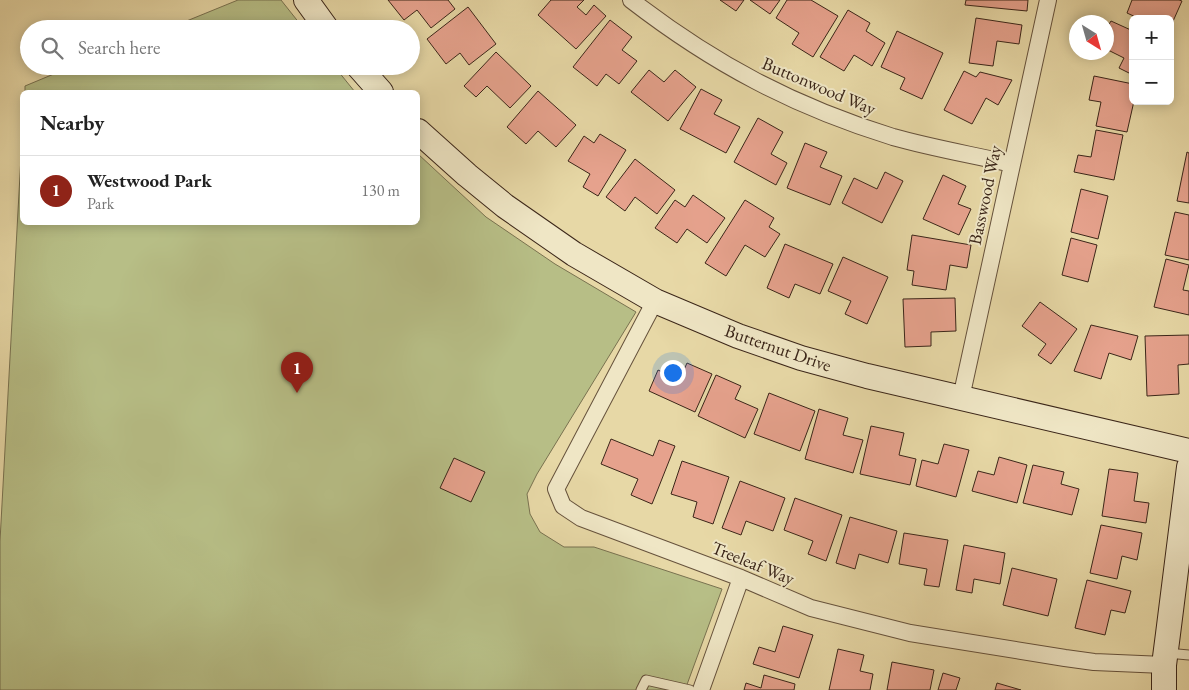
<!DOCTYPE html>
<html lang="en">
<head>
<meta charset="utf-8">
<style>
	:root { --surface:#fff; --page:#f2f2f2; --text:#222; --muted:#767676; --line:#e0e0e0; --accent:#8f2418 }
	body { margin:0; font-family:"EB Garamond",serif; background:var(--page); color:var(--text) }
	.controls { position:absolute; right:15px; top:15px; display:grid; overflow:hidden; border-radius:8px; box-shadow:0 2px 12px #0003 }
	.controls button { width:45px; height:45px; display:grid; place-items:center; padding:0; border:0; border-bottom:1px solid var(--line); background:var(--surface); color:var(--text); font:25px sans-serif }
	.compass { position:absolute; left:1069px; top:15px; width:45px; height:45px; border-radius:50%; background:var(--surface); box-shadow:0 2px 12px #0003; rotate:143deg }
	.you { position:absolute; left:672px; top:372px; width:18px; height:18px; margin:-12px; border:4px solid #fff; border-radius:50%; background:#1a73e8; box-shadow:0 0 0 8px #1a73e833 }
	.badge { display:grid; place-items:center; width:32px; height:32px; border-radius:50%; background:var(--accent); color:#fff; font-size:16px; font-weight:700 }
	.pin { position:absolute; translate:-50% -41px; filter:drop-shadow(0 1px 2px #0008) }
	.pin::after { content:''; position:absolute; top:26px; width:18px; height:15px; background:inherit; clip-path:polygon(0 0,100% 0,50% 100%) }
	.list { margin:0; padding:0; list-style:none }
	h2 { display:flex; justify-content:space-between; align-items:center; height:65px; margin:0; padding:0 20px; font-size:21px }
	h2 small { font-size:16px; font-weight:400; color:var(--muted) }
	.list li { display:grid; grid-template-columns:32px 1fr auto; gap:15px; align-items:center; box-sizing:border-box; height:70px; padding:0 20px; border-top:1px solid var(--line) }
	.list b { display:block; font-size:19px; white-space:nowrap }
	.list p { margin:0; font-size:16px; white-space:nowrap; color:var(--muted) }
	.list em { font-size:16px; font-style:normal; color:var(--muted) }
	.icon { flex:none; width:28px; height:28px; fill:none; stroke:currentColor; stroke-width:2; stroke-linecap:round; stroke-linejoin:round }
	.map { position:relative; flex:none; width:1189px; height:690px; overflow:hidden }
	.search { position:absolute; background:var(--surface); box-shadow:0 2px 12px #0003; left:20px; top:20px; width:400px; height:55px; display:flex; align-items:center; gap:12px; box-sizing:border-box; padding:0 18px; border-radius:28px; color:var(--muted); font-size:19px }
	.panel { position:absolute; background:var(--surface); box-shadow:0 2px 12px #0003; left:20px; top:90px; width:400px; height:135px; border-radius:8px }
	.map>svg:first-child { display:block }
	.green { fill:#b7be86; stroke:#797250 }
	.building { fill:#e6a28d; stroke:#3b2619 }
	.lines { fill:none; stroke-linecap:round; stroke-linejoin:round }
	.lane-casing { stroke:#66523c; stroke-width:11 }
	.street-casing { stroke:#66523c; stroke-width:18 }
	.secondary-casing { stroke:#3b2619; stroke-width:26 }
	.lane { stroke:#efe6c5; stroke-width:9 }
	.street { stroke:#efe6c5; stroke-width:16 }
	.secondary { stroke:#efe6c5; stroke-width:24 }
	.labels { text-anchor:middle; stroke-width:4; stroke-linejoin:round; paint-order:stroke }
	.street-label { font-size:18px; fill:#3b2619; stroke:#efe6c5 }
</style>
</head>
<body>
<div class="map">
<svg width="1189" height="690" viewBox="0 0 1189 690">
	<rect width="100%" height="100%" fill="#e7d8a6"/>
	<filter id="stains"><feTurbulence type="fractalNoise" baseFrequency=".004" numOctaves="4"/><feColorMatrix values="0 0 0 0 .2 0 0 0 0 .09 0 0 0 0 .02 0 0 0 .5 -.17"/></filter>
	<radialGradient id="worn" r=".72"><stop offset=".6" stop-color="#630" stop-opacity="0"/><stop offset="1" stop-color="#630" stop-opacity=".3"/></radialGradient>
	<path class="green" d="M238 0H281L304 29H167Z
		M73 66H334L355 92H25V86Z
		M22 138V222H418V154L486 217 555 264 636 312 537 474 527 494 530 514 540 532 564 547H594L722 589 685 690H0V541Z"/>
	<path class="building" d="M388 0H448L455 9 431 28 417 10 404 20Z
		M551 0H584L577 7 586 15 594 5 606 16 576 49 538 15Z
		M720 0H744L736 11Z
		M750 0H780L770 14Z
		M787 0H811L838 16 813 57 792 44 799 33 776 18Z
		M966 0H1028L1027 11 965 5Z
		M1132 0H1179L1182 1 1170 28V19H1140L1127 13Z
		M468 7 496 44 469 65 460 53 446 64 427 39Z
		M848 10 870 23 866 31 885 43 872 66 854 55 844 71 820 57Z
		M976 18 1022 25 1019 44 997 41 993 66 969 63Z
		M610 20 632 37 622 50 637 61 619 84 606 74 597 86 573 67Z
		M1111 21 1133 31V75L1119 68 1124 58 1106 49V29Z
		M897 31 943 53 922 99 900 89 905 78 881 67Z
		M496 52 531 86 510 108 487 86 476 97 464 86Z
		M649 70 664 82 675 70 696 87 668 121 631 92Z
		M964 71 976 77 980 72 1012 80 998 105 986 98 972 124 944 110Z
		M1094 76 1133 84 1134 101 1127 132 1096 126 1101 102 1089 100Z
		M701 89 722 100 714 114 740 127 726 153 680 129Z
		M538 91 576 125 556 147 538 131 526 144 507 127Z
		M758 118 783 132 771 154 787 163 776 185 734 162Z
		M1096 130 1123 135 1114 180 1074 172 1078 155 1091 157Z
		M600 134 626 150 598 196 583 187 590 174 568 161 584 136 594 143Z
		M805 143 827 152 820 167 842 176 830 205 787 188Z
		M1187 152 1189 153V203L1177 201Z
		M635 159 675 190 657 214 635 197 625 211 606 197Z
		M885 172 903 181 882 223 842 203 854 178 877 189Z
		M943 175 966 186 958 204 971 209 959 235 923 219Z
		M1081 189 1108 196 1098 239 1071 232Z
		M693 195 725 218 707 243 687 229 677 243 655 228 675 200 685 207Z
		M745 200 774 218 769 227 780 234 765 257 745 245 726 276 705 263Z
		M1175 212 1189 215V260L1165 255Z
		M912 235 971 245 967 268 950 265 946 290 912 285 914 271 907 270Z
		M1071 238 1097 245 1088 282 1062 275Z
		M785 244 833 264 820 294 795 284 789 298 767 288Z
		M843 257 888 277 867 324 845 314 851 301 828 291Z
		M1166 259 1189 265 1183 290 1189 291V315L1154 307Z
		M955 298 956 331 931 332V346L905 347 903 299Z
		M1040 302 1077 329 1051 364 1038 355 1046 344 1022 326Z
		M1091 325 1138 336 1131 360 1109 353 1101 379 1074 371Z
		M1189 335V364L1178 365 1179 394 1147 396 1145 336Z
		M687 363 712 374 695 412 649 391 658 370 671 376 673 371 682 374Z
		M716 375 741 386 735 399 758 409 745 438 698 416Z
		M769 393 815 411 800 451 754 434Z
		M819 409 848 418 843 435 863 440 853 473 805 459Z
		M871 426 904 433 899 455 916 459 910 485 860 474Z
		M611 439 653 456 659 440 675 446 652 504 631 495 638 479 601 464Z
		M944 444 969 450 956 497 916 486 922 460 938 464Z
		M999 457 1027 465 1017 503 972 491 978 471 994 475Z
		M454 458 485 472 471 502 440 488Z
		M682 461 729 477 713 524 693 517 697 502 671 494Z
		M1033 465 1064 472 1061 484 1079 489 1072 515 1023 503Z
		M1109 469 1138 473 1134 501 1149 503 1146 523 1102 516Z
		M740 481 785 498 773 531 746 521 741 535 722 528Z
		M795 498 842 515 826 561 808 554 813 541 784 530Z
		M850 517 897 531 888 563 859 554 855 569 836 563Z
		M1101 525 1142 533 1137 560 1122 556 1117 579 1090 573Z
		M904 533 948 540 939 587 924 585 927 569 899 564Z
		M964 545 1005 553 1000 584 974 579 972 593 956 590Z
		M1012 568 1057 579 1048 616 1003 605Z
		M1087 580 1131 591 1125 613 1111 610 1105 635 1075 628Z
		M783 626 813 635 799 678 753 664 759 647 775 652Z
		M838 649 864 655 860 671 873 674 870 690H829Z
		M892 662 934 670 930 690H887Z
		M943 673 960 678 956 690H938Z
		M764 675 795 684 794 690H744L746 683 761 688Z
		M997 683 1021 690H995Z"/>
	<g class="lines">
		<defs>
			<path id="lane" d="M1167 653 1189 655
				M641 690 646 680 690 690"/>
			<path id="street" d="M631 0C714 64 793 106 893 137 932 148 973 155 1012 164
				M655 301 556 489 563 506 581 518 741 578 811 608 910 633 1065 658 1094 662 1164 665
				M961 398 1048 0
				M701 690 741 578"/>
			<path id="secondary" d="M306 0 327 29
				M358 66 381 92
				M418 131 467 175 505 206 574 254 655 301 738 336 801 358 867 376 1189 451
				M1164 690V665L1168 634 1189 467"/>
		</defs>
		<use href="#lane" class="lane-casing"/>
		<use href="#street" class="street-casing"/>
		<use href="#secondary" class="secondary-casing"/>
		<use href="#lane" class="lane"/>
		<use href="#street" class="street"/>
		<use href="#secondary" class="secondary"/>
	</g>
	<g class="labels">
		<g class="street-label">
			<text transform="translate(819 86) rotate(23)" y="6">Buttonwood Way</text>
			<text transform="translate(985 195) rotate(-78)" y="6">Basswood Way</text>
			<text transform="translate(778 348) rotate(19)" y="6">Butternut Drive</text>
			<text transform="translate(753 563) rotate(22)" y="6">Treeleaf Way</text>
		</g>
	</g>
	<rect width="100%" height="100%" filter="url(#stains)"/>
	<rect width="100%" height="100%" fill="url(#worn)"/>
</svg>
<div class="controls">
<button>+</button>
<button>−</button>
</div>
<svg class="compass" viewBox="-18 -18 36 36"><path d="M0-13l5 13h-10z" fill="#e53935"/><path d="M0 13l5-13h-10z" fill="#767676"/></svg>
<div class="you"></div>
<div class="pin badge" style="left:297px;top:393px">1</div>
<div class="search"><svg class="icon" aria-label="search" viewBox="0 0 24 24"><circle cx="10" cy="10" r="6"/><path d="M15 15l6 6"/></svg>Search here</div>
<section class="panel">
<h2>Nearby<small></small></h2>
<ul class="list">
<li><span class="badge">1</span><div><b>Westwood Park</b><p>Park</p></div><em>130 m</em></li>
</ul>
</section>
</div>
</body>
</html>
